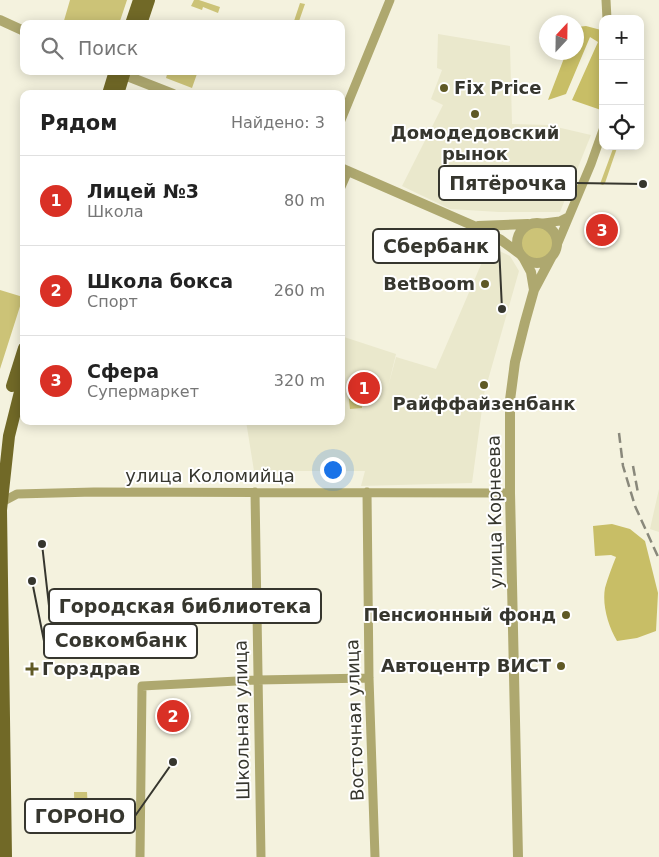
<!DOCTYPE html>
<html lang="ru">
<head>
<meta charset="utf-8">
<style>
	:root { --surface:#fff; --page:#f6f6f6; --text:#222; --muted:#767676; --line:#e0e0e0; --accent:#d93025 }
	body { margin:0; font-family:"DejaVu Sans",sans-serif; background:var(--page); color:var(--text) }
	.controls { position:absolute; right:15px; top:15px; display:grid; overflow:hidden; border-radius:10px; box-shadow:0 2px 12px #0003 }
	.controls button { width:45px; height:45px; display:grid; place-items:center; padding:0; border:0; border-bottom:1px solid var(--line); background:var(--surface); color:var(--text); font:25px sans-serif }
	.compass { position:absolute; left:539px; top:15px; width:45px; height:45px; border-radius:50%; background:var(--surface); box-shadow:0 2px 12px #0003; rotate:22deg }
	.you { position:absolute; left:332px; top:469px; width:18px; height:18px; margin:-12px; border:4px solid #fff; border-radius:50%; background:#1a73e8; box-shadow:0 0 0 8px #1a73e833 }
	.badge { display:grid; place-items:center; width:32px; height:32px; border-radius:50%; background:var(--accent); color:#fff; font-size:16px; font-weight:700 }
	.pin { position:absolute; translate:-50% -50%; border:2px solid #fff; box-shadow:0 1px 5px #0006 }
	.list { margin:0; padding:0; list-style:none }
	h2 { display:flex; justify-content:space-between; align-items:center; height:65px; margin:0; padding:0 20px; font-size:21px }
	h2 small { font-size:16px; font-weight:400; color:var(--muted) }
	.list li { display:grid; grid-template-columns:32px 1fr auto; gap:15px; align-items:center; box-sizing:border-box; height:90px; padding:0 20px; border-top:1px solid var(--line) }
	.list b { display:block; font-size:19px; white-space:nowrap }
	.list p { margin:0; font-size:16px; white-space:nowrap; color:var(--muted) }
	.list em { font-size:16px; font-style:normal; color:var(--muted) }
	.icon { flex:none; width:28px; height:28px; fill:none; stroke:currentColor; stroke-width:2; stroke-linecap:round; stroke-linejoin:round }
	.map { position:relative; flex:none; width:659px; height:857px; overflow:hidden }
	.search { position:absolute; background:var(--surface); box-shadow:0 2px 12px #0003; left:20px; top:20px; width:325px; height:55px; display:flex; align-items:center; gap:12px; box-sizing:border-box; padding:0 18px; border-radius:10px; color:var(--muted); font-size:19px }
	.panel { position:absolute; background:var(--surface); box-shadow:0 2px 12px #0003; left:20px; top:90px; width:325px; height:335px; border-radius:10px }
	.map>svg:first-child { display:block }
	.built { fill:#eae8cc }
	.green { fill:#ccc377 }
	.forest { fill:#c8be66 }
	.lines { fill:none; stroke-linecap:round; stroke-linejoin:round }
	.minor { stroke:#aea86f; stroke-width:9 }
	.tertiary { stroke:#aea86f; stroke-width:10 }
	.primary { stroke:#716927; stroke-width:12 }
	.rail { stroke:#89887b; stroke-width:2.5; stroke-dasharray:10 5; stroke-linecap:butt }
	.poi-dot { fill:#5f5925; stroke:#fff; stroke-width:2 }
	.labels { text-anchor:middle; stroke-width:4; stroke-linejoin:round; paint-order:stroke }
	.poi-label { font-size:18px; font-weight:bold; fill:#36362e; stroke:#fff; text-anchor:end }
	.street-label { font-size:18px; fill:#36362e; stroke:#fff }
	.leader { fill:none; stroke:#36362e; stroke-width:2 }
	.callout-dot { fill:#36362e; stroke:#fff; stroke-width:2 }
	.callout { fill:#fff; stroke:#36362e; stroke-width:2 }
	.callout-label { font-size:19px; text-anchor:middle; font-weight:bold; fill:#36362e }
</style>
</head>
<body>
<div class="map">
<svg width="659" height="857" viewBox="0 0 659 857">
	<rect width="100%" height="100%" fill="#f4f2de"/>
	<path class="built" d="M438 34 510 46 512 124 548 125 591 135 560 212H499L450 209 402 186 443 105 431 99 442 70 437 68Z
		M489 246 510 256 519 271 484 394 472 483 361 486 365 471H254L246 421H341V336L396 354 388 387 396 357 436 369Z
		M659 489V532L650 529Z"/>
	<path class="green" d="M70 0H127L119 24H63Z
		M194 0H199L220 7 218 13 203 7 202 10 191 6Z
		M300 3 305 4 298 24H293Z
		M168 71H198L192 88 166 78Z
		M614 146H617V148L605 183 603 185 600 184Z
		M520 243a17 17 0 1 1 34 0a17 17 0 1 1-34 0Z
		M0 290 23 297 0 369Z
		M359 381 362 408 350 409 347 382Z
		M74 792H87L89 829 75 830Z"/>
	<path class="forest" d="M586 26 601 30 603 35 601 110 572 100 598 42 590 37 566 94 548 100 566 53 576 52 577 27Z
		M612 524 630 529 645 541 658 593 656 631 637 638 617 641C608 626 602 605 605 588 608 577 612 567 616 557L611 555 595 556 593 526Z"/>
	<g class="lines">
		<path class="minor" d="M606 0 607 19
			M341 120 390 0
			M341 187 348 171
			M544 223 560 221 568 217
			M557 245 591 164 603 130
			M255 492 261 857
			M367 492 369 678 375 857
			M2 502 17 494 94 492 510 493
			M140 857 142 686 257 680 369 678"/>
		<path class="tertiary" d="M0 20 24 31
			M117 72 173 94
			M341 168 474 226 501 240 520 254
			M517 243a20 20 0 1 1 40 0a20 20 0 1 1-40 0Z
			M478 226 528 224
			M524 259 531 272 534 290
			M518 857 510 493V400L515 362 525 322 534 290 552 256"/>
		<path class="primary" d="M131 24 139 0
			M141 24 149 0
			M108 94 115 71
			M118 94 125 71
			M12 386 24 348
			M6 857 1 510 9 436 24 376"/>
		<path class="rail" d="M619 433 623 466 635 506 659 559
			M633 466 638 493"/>
	</g>
	<g class="poi-dot">
		<circle cx="444" cy="88" r="5"/>
		<circle cx="475" cy="114" r="5"/>
		<circle cx="485" cy="284" r="5"/>
		<circle cx="484" cy="385" r="5"/>
		<circle cx="566" cy="615" r="5"/>
		<circle cx="561" cy="666" r="5"/>
		<path d="M29.5 661.5h5v5h5v5h-5v5h-5v-5h-5v-5h5z"/>
	</g>
	<g class="labels">
		<g class="poi-label">
			<text x="454" y="94" text-anchor="start">Fix Price</text>
			<text x="475" y="139" text-anchor="middle">Домодедовский<tspan x="475" dy="21">рынок</tspan></text>
			<text x="475" y="290">BetBoom</text>
			<text x="484" y="410" text-anchor="middle">Райффайзенбанк</text>
			<text x="556" y="621">Пенсионный фонд</text>
			<text x="551" y="672">Автоцентр ВИСТ</text>
			<text x="42" y="675" text-anchor="start">Горздрав</text>
		</g>
		<g class="street-label">
			<text x="210" y="482">улица Коломийца</text>
			<text transform="translate(495 512) rotate(-91)" y="6">улица Корнеева</text>
			<text transform="translate(242 720) rotate(-91)" y="6">Школьная улица</text>
			<text transform="translate(355 720) rotate(-92)" y="6">Восточная улица</text>
		</g>
	</g>
	<path class="leader" d="M643 184L576 183M502 309L499 246M42 544L49 606M32 581L44 641M173 762L135 816"/>
	<g class="callout-dot">
		<circle cx="643" cy="184" r="5"/>
		<circle cx="502" cy="309" r="5"/>
		<circle cx="42" cy="544" r="5"/>
		<circle cx="32" cy="581" r="5"/>
		<circle cx="173" cy="762" r="5"/>
	</g>
	<g class="callout">
		<rect x="439" y="166" width="137" height="34" rx="5"/>
		<rect x="373" y="229" width="126" height="34" rx="5"/>
		<rect x="49" y="589" width="272" height="34" rx="5"/>
		<rect x="44" y="624" width="153" height="34" rx="5"/>
		<rect x="25" y="799" width="110" height="34" rx="5"/>
	</g>
	<g class="callout-label">
		<text x="508" y="190">Пятёрочка</text>
		<text x="436" y="253">Сбербанк</text>
		<text x="185" y="613">Городская библиотека</text>
		<text x="121" y="647">Совкомбанк</text>
		<text x="80" y="823">ГОРОНО</text>
	</g>
</svg>
<div class="controls">
<button>+</button>
<button>−</button>
<button><svg class="icon" aria-label="locate" viewBox="0 0 24 24"><circle cx="12" cy="12" r="6"/><path d="M12 2v4M12 18v4M2 12h4M18 12h4"/></svg></button>
</div>
<svg class="compass" viewBox="-18 -18 36 36"><path d="M0-13l5 13h-10z" fill="#e53935"/><path d="M0 13l5-13h-10z" fill="#767676"/></svg>
<div class="you"></div>
<div class="pin badge" style="left:364px;top:388px">1</div>
<div class="pin badge" style="left:173px;top:716px">2</div>
<div class="pin badge" style="left:602px;top:230px">3</div>
<div class="search"><svg class="icon" aria-label="search" viewBox="0 0 24 24"><circle cx="10" cy="10" r="6"/><path d="M15 15l6 6"/></svg>Поиск</div>
<section class="panel">
<h2>Рядом<small>Найдено: 3</small></h2>
<ul class="list">
<li><span class="badge">1</span><div><b>Лицей №3</b><p>Школа</p></div><em>80 m</em></li>
<li><span class="badge">2</span><div><b>Школа бокса</b><p>Спорт</p></div><em>260 m</em></li>
<li><span class="badge">3</span><div><b>Сфера</b><p>Супермаркет</p></div><em>320 m</em></li>
</ul>
</section>
</div>
</body>
</html>
